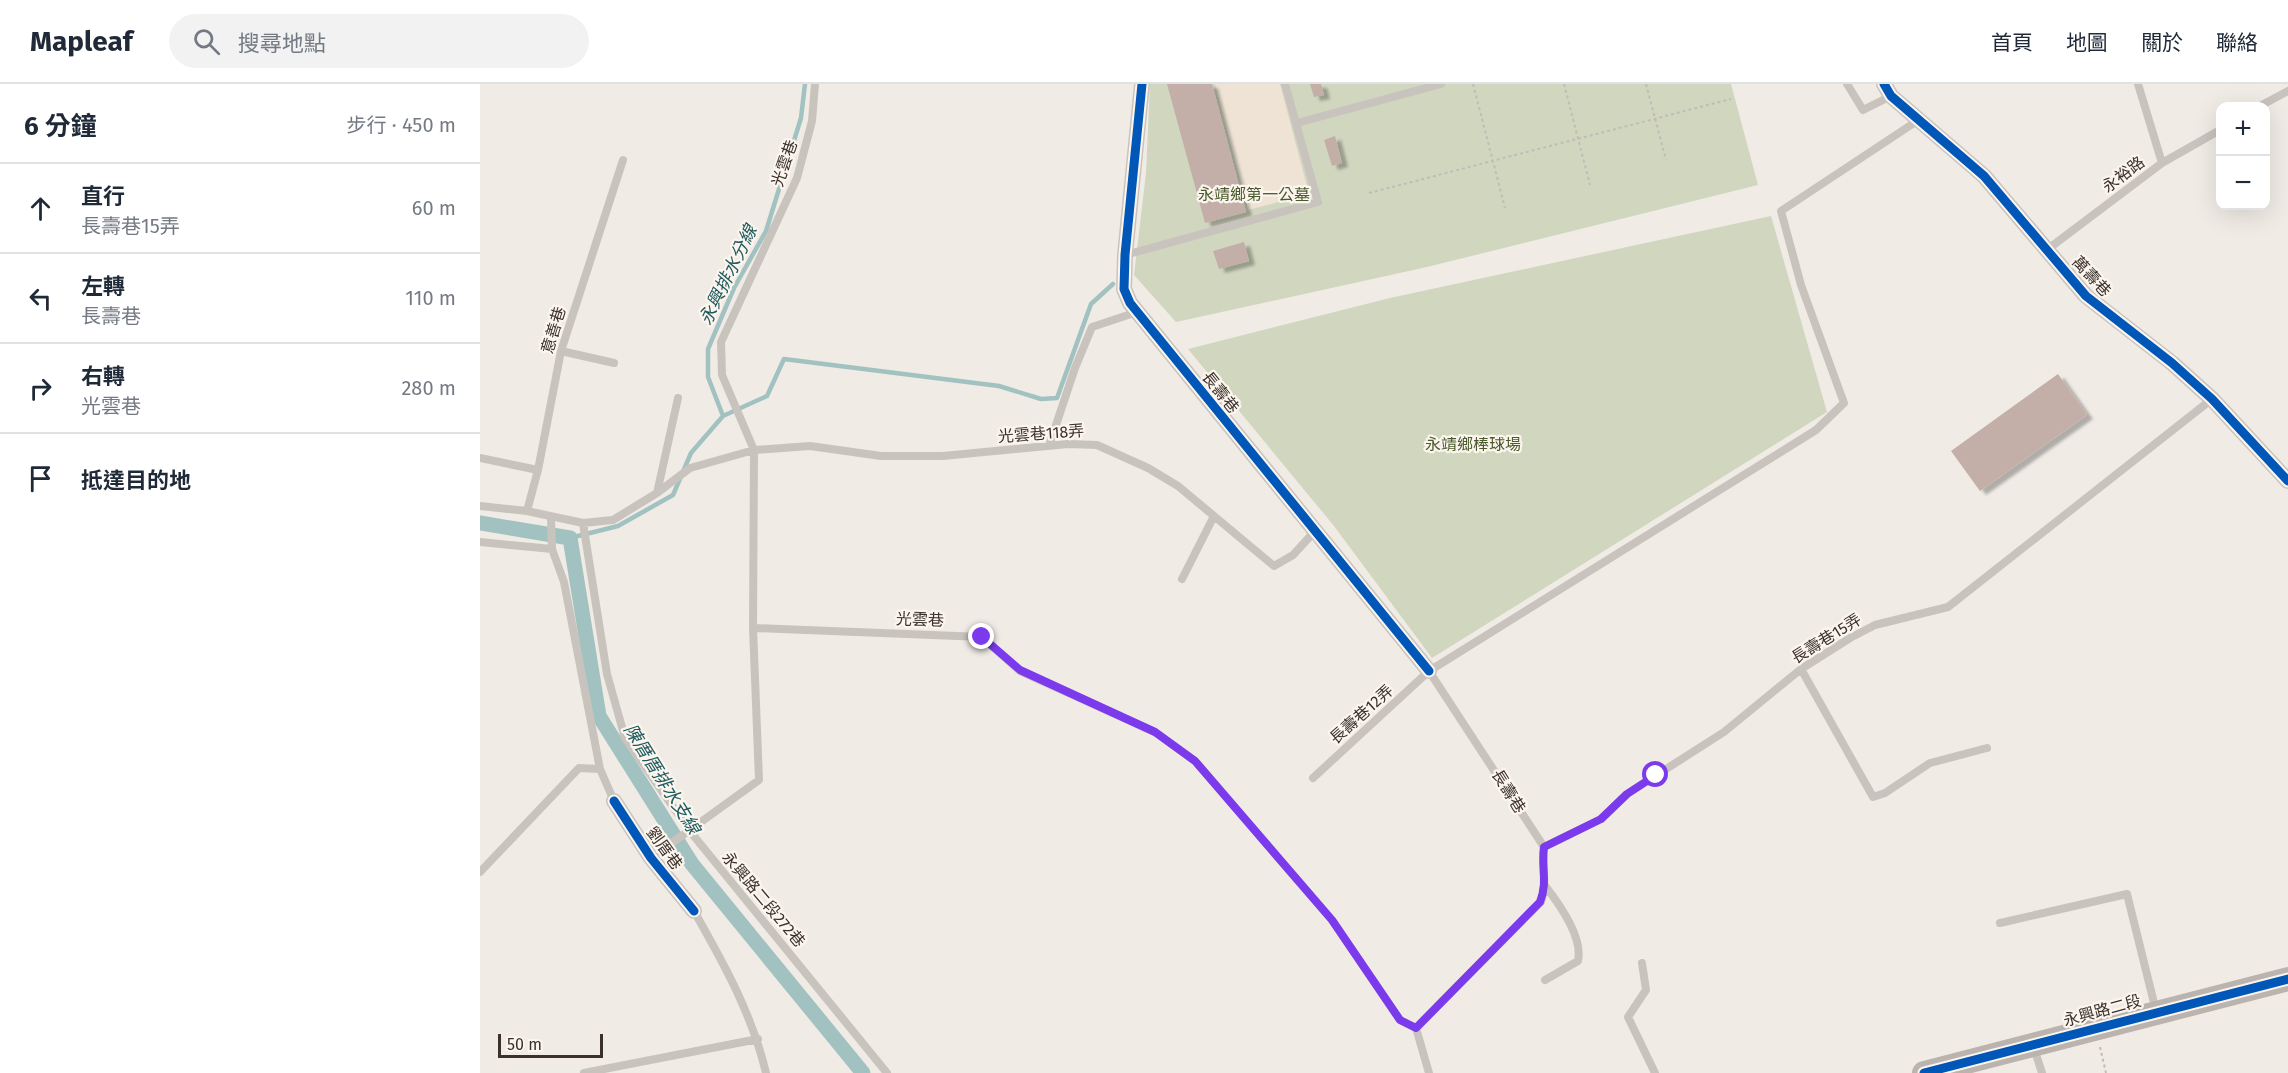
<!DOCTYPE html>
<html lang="zh-TW">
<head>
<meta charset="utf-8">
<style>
	:root { --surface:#fff; --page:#f2f2f3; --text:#1f2937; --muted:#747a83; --line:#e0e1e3 }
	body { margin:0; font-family:"Fira Sans","Noto Sans TC",sans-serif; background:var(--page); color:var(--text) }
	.controls { position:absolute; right:18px; top:18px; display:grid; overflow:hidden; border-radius:12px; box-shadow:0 6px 24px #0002 }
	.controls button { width:54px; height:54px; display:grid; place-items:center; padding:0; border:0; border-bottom:2px solid var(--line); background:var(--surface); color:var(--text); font:30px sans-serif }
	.scale { position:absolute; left:18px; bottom:15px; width:105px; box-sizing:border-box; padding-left:6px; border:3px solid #3b302b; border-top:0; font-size:16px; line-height:21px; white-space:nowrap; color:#3b302b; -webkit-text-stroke:4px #fbf5ee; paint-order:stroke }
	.stop { position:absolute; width:18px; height:18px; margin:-14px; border:4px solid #7c3aed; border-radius:50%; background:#fff }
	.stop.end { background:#7c3aed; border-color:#fff; box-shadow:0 2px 6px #0008 }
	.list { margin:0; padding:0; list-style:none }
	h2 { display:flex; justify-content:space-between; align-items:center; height:78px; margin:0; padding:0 24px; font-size:26px }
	h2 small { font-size:20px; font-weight:400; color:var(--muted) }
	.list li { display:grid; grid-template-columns:39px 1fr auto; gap:18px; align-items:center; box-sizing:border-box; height:90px; padding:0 24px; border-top:2px solid var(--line) }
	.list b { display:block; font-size:22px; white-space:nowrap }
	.list p { margin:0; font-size:20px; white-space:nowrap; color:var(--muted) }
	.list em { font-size:20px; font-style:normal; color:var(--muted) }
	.icon { flex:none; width:33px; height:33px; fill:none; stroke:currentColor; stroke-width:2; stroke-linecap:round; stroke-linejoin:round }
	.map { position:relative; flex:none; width:1808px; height:989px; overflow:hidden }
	header { display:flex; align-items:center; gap:36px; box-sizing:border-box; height:84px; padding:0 30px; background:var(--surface); border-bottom:2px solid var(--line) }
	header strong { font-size:28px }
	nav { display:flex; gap:33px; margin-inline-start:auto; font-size:21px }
	.search { width:420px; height:54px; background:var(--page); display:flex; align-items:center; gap:15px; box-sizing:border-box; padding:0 21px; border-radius:33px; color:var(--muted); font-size:22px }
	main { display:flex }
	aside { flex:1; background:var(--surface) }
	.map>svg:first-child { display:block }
	.green { fill:#d1d6bf }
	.plaza { fill:#eee3d5 }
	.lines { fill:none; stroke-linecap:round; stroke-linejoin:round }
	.stream { stroke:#a1c2c1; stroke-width:4.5 }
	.canal { stroke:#a1c2c1; stroke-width:15 }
	.building { fill:#c3afa7; filter:url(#shadow) }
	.path { stroke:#c2bbb6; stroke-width:2; stroke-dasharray:3 3; stroke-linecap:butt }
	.lane { stroke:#c9c3be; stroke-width:8 }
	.street { stroke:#c9c3be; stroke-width:16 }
	.secondary { stroke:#bab3ae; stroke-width:24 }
	.cycleway-casing { stroke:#fbf5ee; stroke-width:13 }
	.cycleway { stroke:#0057b8; stroke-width:9 }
	.route { stroke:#7c3aed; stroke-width:8 }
	.labels { text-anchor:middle; stroke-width:4.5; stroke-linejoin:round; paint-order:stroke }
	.street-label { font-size:16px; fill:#3b302b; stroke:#fbf5ee }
	.park-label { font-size:16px; fill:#4a5a2e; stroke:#fbf5ee }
	.water-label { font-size:18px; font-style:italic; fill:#1f5a5e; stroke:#fbf5ee }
</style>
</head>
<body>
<header>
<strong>Mapleaf</strong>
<div class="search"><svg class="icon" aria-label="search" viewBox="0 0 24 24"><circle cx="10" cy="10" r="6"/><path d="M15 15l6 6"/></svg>搜尋地點</div>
<nav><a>首頁</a><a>地圖</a><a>關於</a><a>聯絡</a></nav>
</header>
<main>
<aside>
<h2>6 分鐘<small>步行 · 450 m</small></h2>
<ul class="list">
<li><svg class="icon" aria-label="ahead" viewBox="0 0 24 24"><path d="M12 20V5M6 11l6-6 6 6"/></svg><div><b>直行</b><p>長壽巷15弄</p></div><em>60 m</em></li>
<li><svg class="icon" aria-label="left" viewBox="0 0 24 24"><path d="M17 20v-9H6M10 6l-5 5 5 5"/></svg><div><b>左轉</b><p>長壽巷</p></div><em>110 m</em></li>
<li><svg class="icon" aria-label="right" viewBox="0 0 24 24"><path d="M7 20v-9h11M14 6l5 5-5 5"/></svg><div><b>右轉</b><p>光雲巷</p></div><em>280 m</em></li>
<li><svg class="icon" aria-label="arrive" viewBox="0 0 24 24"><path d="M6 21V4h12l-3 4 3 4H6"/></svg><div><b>抵達目的地</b></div></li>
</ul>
</aside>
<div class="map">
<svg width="1808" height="989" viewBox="0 0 1808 989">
	<defs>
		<filter id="shadow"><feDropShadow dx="6" dy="4" stdDeviation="1.5" flood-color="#0004"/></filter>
	</defs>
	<rect width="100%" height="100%" fill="#f0ebe5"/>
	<path class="green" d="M670 0H1251L1278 101 947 183 696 238 654 191 666 89Z
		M1291 132 1347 328 952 574 854 442 708 265 910 214Z"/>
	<path class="plaza" d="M735 0H800L829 110 768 126Z"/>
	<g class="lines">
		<path class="stream" d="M243 332 287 312 304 275 519 302 561 315 577 314 611 220 633 200
			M90 454 138 442 193 411 211 369 243 332 228 293V265L254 204 286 147 321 34 325 0"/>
		<path class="canal" d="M0 439 90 454 119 632 212 780 383 989"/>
	</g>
	<path class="building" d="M687 0H732L766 128 725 139Z
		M830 0H841L844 11 834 13Z
		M855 52 862 79 852 82 844 56Z
		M764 158 769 177 739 185 733 167Z
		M1578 290 1607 331 1500 407 1471 367Z"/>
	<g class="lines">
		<path class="path" d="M993 0 1025 124
			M1084 0 1110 101
			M1166 0 1186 76
			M889 109 1251 15
			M1620 963 1626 989"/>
		<path class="lane" d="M1367 0 1383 26 1411 12
			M1658 0 1682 79
			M1780 22 1808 7
			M817 39 961 0
			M1568 165 1682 79 1740 46
			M645 171 838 118 805 0
			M81 267 134 279
			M569 362 595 284 612 243 657 228
			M0 374 58 386
			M177 409 198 314
			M0 422 47 427 103 439 127 590 145 654 209 746 407 989
			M47 427 58 386 81 267 143 76
			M71 434 72 465 84 498 120 685 134 717
			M103 439 133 436 177 409 210 384 274 366 330 362 401 372H463L588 360 617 361 668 384 698 402 794 482 813 471 835 447
			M0 458 72 465
			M702 495 734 432
			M273 544 274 366 242 291 241 258 317 94 332 37 335 0
			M1321 585 1393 713 1405 709 1450 679 1507 664
			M833 694 949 587 1336 346 1364 319 1321 201 1301 127 1440 35
			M1064 763 1121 735 1147 710 1244 648 1321 585 1370 554 1395 541 1468 523 1732 315
			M171 774 279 696 273 544 502 553 540 587 675 648 715 677 852 836 920 936 936 944 949 989
			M0 788 99 684 120 685
			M214 827C244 880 272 930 286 989
			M1520 839 1647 810 1676 927
			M1162 879 1166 906 1148 933 1175 989
			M1065 896 1098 877C1103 854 1080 821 1066 803
			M936 944 1061 818C1068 799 1061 784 1064 763L949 587
			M1554 964 1562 989
			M104 989 278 955"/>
		<path class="street" d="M662 0 645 171 644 205 650 219 949 587
			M1404 0 1411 12 1504 92 1606 212 1692 279 1732 315 1808 397
			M134 717 171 774 214 827"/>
		<path class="secondary" d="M1444 989 1808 895"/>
		<defs>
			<path id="cycleway" d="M662 0 645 171 644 205 650 219 949 587
				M1404 0 1411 12 1504 92 1606 212 1692 279 1732 315 1808 397
				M134 717 171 774 214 827
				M1444 989 1808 895"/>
		</defs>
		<use href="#cycleway" class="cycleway-casing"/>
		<use href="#cycleway" class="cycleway"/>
	</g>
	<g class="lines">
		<path class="route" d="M502 553 540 586 675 648 715 677 852 836 920 936 936 944 1060 818C1068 798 1061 784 1064 763L1121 735 1147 710 1176 691"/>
	</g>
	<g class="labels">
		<g class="street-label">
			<text transform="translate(304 79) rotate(-71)" y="6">光雲巷</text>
			<text transform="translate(1643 90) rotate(-37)" y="6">永裕路</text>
			<text transform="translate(1612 192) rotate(47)" y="6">萬壽巷</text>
			<text transform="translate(73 246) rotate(-73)" y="6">意善巷</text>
			<text transform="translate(741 308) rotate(51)" y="6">長壽巷</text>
			<text transform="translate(561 349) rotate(-4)" y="6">光雲巷118弄</text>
			<text transform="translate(440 535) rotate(2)" y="6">光雲巷</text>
			<text transform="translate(1346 554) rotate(-32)" y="6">長壽巷15弄</text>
			<text transform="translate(881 630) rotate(-42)" y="6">長壽巷12弄</text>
			<text transform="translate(1029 707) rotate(58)" y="6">長壽巷</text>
			<text transform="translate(185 764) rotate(54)" y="6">劉厝巷</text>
			<text transform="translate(284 815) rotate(50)" y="6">永興路二段272巷</text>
			<text transform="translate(1622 926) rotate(-15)" y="6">永興路二段</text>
		</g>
		<g class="park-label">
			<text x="774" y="116">永靖鄉第一公墓</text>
			<text x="993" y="366">永靖鄉棒球場</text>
		</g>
		<g class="water-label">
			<text transform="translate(248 191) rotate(-64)" y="6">永興排水分線</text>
			<text transform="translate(182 695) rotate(58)" y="6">陳厝厝排水支線</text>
		</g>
	</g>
</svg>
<div class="controls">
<button>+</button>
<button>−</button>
</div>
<div class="scale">50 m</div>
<div class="stop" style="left:1176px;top:691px"></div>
<div class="stop end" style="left:502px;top:553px"></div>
</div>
</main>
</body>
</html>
